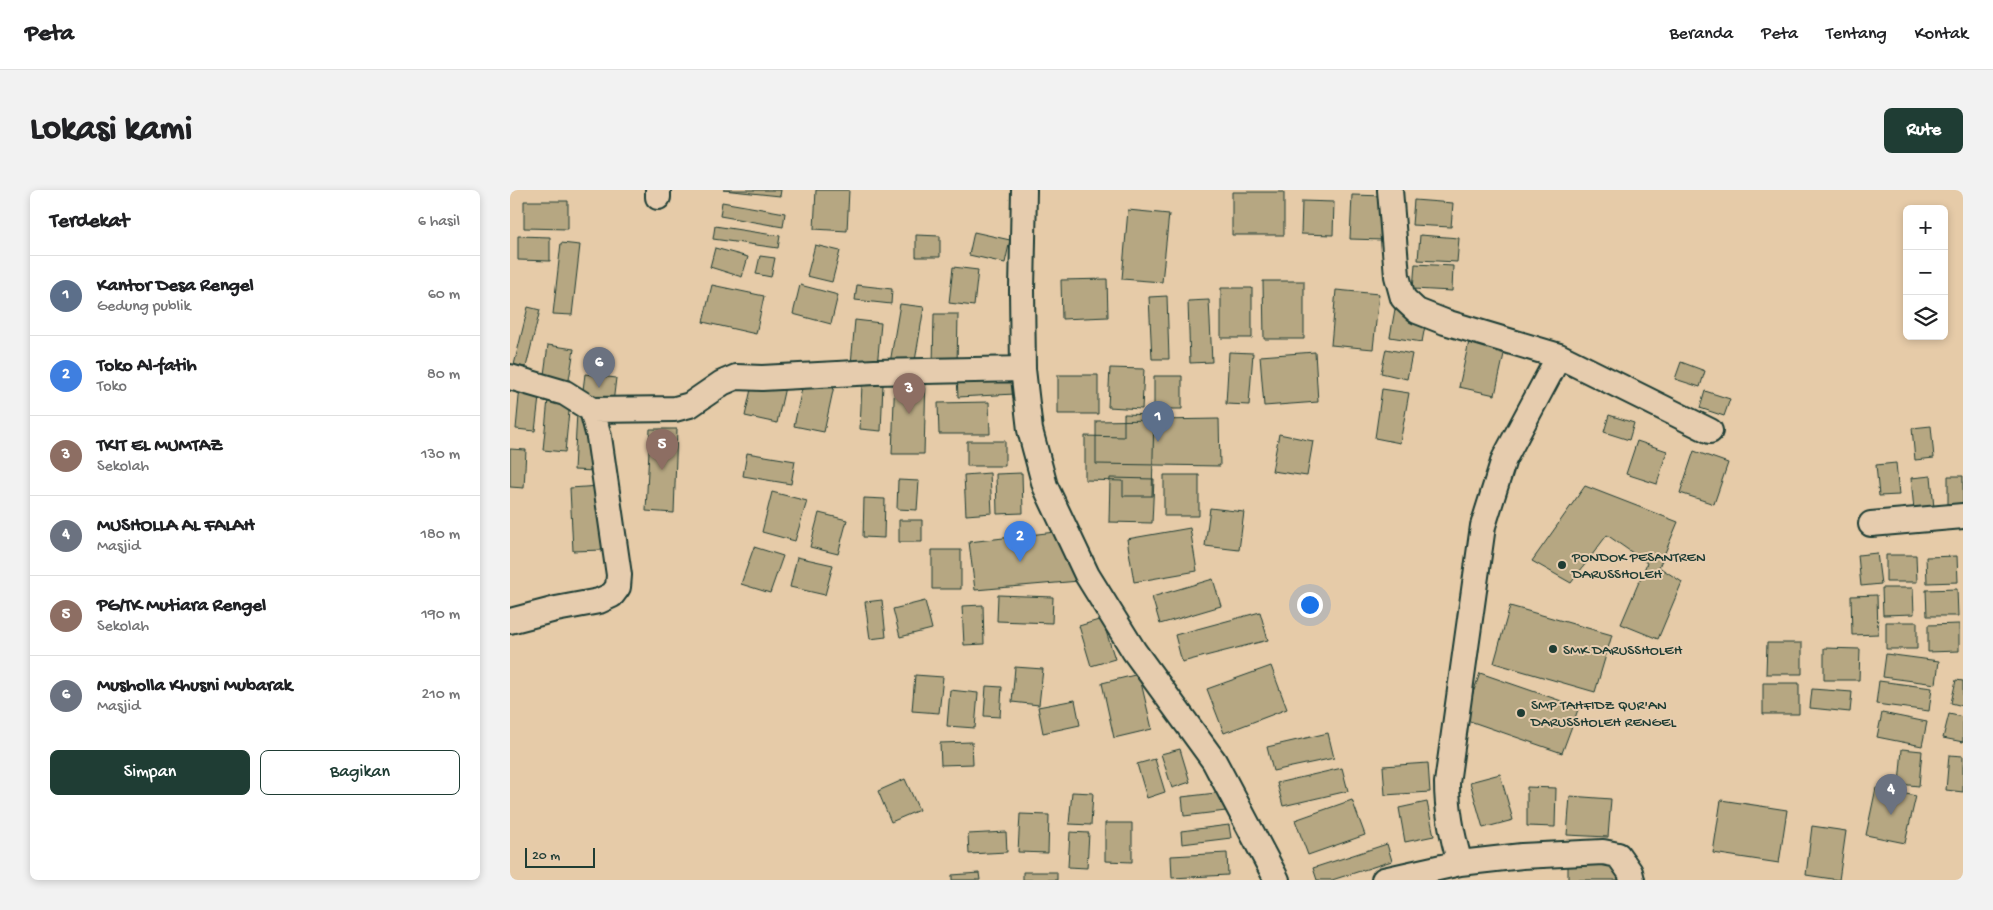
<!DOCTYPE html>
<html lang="id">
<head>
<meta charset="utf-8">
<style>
	:root { --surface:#fff; --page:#f2f2f2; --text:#202124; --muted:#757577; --line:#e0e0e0; --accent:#1f3d34 }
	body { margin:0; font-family:"Gochi Hand",sans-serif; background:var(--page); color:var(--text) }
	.controls { position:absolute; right:15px; top:15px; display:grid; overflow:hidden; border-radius:8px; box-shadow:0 2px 8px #0003 }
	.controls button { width:45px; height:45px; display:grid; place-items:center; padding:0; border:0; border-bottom:1px solid var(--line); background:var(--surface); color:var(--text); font:25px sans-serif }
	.scale { position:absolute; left:15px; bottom:12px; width:70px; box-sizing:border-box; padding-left:5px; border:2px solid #1f3d34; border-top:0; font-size:14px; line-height:18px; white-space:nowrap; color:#1f3d34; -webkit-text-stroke:4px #e6ccae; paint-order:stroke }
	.you { position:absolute; left:799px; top:414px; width:18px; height:18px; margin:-12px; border:4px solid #fff; border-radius:50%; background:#1a73e8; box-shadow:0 0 0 8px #1a73e833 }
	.badge { display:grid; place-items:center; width:32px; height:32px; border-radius:50%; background:var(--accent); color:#fff; font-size:16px; font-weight:700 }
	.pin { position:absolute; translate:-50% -41px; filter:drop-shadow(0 1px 2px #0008) }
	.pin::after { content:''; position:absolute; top:26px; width:18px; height:15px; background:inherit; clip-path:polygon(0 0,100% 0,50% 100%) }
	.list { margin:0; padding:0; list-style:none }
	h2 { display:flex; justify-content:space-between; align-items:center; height:65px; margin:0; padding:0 20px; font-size:21px }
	h2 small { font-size:16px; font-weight:400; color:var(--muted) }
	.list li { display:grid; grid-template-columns:32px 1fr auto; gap:15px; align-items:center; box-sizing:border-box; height:80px; padding:0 20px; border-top:1px solid var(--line) }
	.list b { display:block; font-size:19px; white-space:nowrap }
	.list p { margin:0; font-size:16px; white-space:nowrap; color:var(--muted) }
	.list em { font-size:16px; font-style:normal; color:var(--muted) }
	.actions { display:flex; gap:10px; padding:15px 20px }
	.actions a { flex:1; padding:11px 0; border:1px solid var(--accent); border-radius:8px; text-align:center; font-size:18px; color:var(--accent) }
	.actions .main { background:var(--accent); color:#fff }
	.icon { flex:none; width:28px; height:28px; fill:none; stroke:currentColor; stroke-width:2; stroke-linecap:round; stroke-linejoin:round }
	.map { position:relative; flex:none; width:1453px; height:690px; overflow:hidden; border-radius:8px }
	header { display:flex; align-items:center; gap:30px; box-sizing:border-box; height:70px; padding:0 25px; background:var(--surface); border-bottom:1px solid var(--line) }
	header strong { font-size:24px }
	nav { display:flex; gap:28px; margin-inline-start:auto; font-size:18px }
	.intro { display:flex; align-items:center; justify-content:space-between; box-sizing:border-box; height:120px; padding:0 30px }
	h1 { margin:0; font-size:35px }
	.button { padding:12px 22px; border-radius:8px; background:var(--accent); color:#fff; font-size:18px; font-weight:700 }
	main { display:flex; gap:30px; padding:0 30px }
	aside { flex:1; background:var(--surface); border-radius:8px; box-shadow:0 2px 8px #0003 }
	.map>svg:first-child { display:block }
	.building { fill:#b6a782; stroke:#1f3d34 }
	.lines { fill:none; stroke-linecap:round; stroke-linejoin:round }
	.minor-casing { stroke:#1f3d34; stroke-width:28 }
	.minor { stroke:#e6ccae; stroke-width:24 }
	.poi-dot { fill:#1f3d34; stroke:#e6ccae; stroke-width:2 }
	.labels { text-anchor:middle; stroke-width:4; stroke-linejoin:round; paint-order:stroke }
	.poi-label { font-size:15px; fill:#1f3d34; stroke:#e6ccae; text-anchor:start }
</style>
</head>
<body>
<header>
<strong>Peta</strong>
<nav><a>Beranda</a><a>Peta</a><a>Tentang</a><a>Kontak</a></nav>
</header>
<div class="intro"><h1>Lokasi kami</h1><a class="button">Rute</a></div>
<main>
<aside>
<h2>Terdekat<small>6 hasil</small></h2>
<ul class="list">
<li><span class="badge" style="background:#5c6f8a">1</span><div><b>Kantor Desa Rengel</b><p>Gedung publik</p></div><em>60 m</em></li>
<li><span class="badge" style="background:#3f7fe0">2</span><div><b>Toko Al-fatih</b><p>Toko</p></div><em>80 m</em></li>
<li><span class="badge" style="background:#8d6e63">3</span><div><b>TKIT EL MUMTAZ</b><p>Sekolah</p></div><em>130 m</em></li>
<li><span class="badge" style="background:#6b7280">4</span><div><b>MUSHOLLA AL FALAH</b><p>Masjid</p></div><em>180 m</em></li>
<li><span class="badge" style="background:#8d6e63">5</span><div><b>PG/TK Mutiara Rengel</b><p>Sekolah</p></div><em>190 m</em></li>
<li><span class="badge" style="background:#6b7280">6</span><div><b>Musholla Khusni Mubarak</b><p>Masjid</p></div><em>210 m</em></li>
</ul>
<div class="actions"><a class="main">Simpan</a><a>Bagikan</a></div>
</aside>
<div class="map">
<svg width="1453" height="690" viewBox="0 0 1453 690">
	<rect width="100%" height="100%" fill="#e6cba8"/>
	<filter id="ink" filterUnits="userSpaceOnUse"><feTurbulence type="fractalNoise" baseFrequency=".02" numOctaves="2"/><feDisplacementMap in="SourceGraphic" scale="10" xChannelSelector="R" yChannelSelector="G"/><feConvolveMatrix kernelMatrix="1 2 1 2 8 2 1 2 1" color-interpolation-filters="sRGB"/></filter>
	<g filter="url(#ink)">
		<path class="building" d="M213 0H271L270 6Z
			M306 0H339L337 41 304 39Z
			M722 2H774V45H722Z
			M842 5 875 6 873 50 840 49Z
			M904 10 943 13 941 37 902 35Z
			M14 11H58V39L14 38Z
			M792 11 824 12 823 45 791 44Z
			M212 12 275 23 273 37 210 26Z
			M618 20 659 24 652 92 612 89Z
			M205 36 270 46 268 58 203 49Z
			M464 42 500 50 495 73 459 65Z
			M406 45 430 46V67H406Z
			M910 45 949 48 947 72 908 70Z
			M8 46 40 47V71L8 70Z
			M51 53 70 55 62 125 43 124Z
			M305 55 330 61 322 92 297 86Z
			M205 58 238 67 232 87 200 77Z
			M250 66 265 68 261 87 246 84Z
			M905 74 943 76 942 101 903 99Z
			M443 77 468 80 464 116 439 113Z
			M597 89 598 127 552 129 551 90Z
			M753 91H794V149H754Z
			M202 95 254 106 246 144 193 132Z
			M290 95 328 105 321 134 283 124Z
			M347 95 382 99 381 114 345 110Z
			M711 98H742V148H711Z
			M826 100 869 104 863 159 821 155Z
			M657 106 659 169H642L639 107Z
			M699 110 702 172 680 173 678 111Z
			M390 114 414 117 404 177 380 173Z
			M18 117 30 120 16 177 4 175Z
			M885 119 917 125 912 152 880 147Z
			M424 124H448L447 176H423Z
			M345 130 371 133 367 177 341 174Z
			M960 147 996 155 985 205 949 197Z
			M38 155 64 159 58 196 33 192Z
			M876 159 902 164 897 189 871 183Z
			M719 162 743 163 739 215 716 214Z
			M805 162 808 212 754 216 750 166Z
			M1171 172 1195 181 1190 197 1165 189Z
			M600 178 634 179 632 219 598 217Z
			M503 182 505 204 448 207 447 186Z
			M75 184 106 188 103 213 72 208Z
			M385 184 416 185 414 264H382Z
			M548 185H588V224H548Z
			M644 186H672V219H644Z
			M294 189 324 196 314 242 284 236Z
			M243 190 275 197 267 233 235 226Z
			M352 194H373L371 241 350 239Z
			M10 196 30 199 25 241 6 239Z
			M872 199 899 203 890 253 865 248Z
			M1195 201 1220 209 1214 226 1190 218Z
			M38 209 60 211 55 262 33 260Z
			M479 212 480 244H429L428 213Z
			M67 222 89 223 85 281 64 280Z
			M614 224 644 225 642 306H613V291L575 290V246L614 247Z
			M1099 225 1124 233 1119 250 1094 242Z
			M709 229 710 276 586 274V231Z
			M1421 236 1424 268 1405 270 1402 238Z
			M140 239H167L164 323 136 321Z
			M769 244 803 251 797 286 762 281Z
			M457 251H495V276H457Z
			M1127 251 1157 261 1147 294 1116 284Z
			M0 259 16 260 14 298 0 297Z
			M1184 261 1218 273 1204 314 1170 303Z
			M237 263 285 271 281 294 233 286Z
			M1386 273 1389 305 1369 306 1366 275Z
			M480 283 482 323 456 325 454 285Z
			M512 283 513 323 487 324 486 284Z
			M654 285H689V326H654Z
			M1421 286 1424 318 1404 320 1401 288Z
			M1438 286H1453V324H1438Z
			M600 288 644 289 642 333 599 332Z
			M388 290 409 291 407 320 387 319Z
			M90 296 93 360 63 361 60 298Z
			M1075 296 1168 332 1149 377 1172 392 1148 449 1111 434 1137 373 1097 345 1061 393 1022 371Z
			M262 302 297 311 285 351 252 342Z
			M354 308 375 309 374 348 353 347Z
			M700 318 734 322 729 360 695 356Z
			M309 323 337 330 328 364 300 357Z
			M389 330H412V352H389Z
			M680 338 687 381 624 392 617 349Z
			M545 342 569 391 465 400 459 352Z
			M244 357 273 366 260 403 231 394Z
			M422 360H451V399H422Z
			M1367 363 1371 394 1351 396 1348 365Z
			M1376 365H1406L1407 392H1376Z
			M1447 366 1448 392 1417 393 1416 367Z
			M287 367 323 375 315 405 280 397Z
			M703 389 711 416 650 434 642 407Z
			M1372 398H1403L1404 424 1373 425Z
			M1447 399 1448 426H1417L1416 400Z
			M488 405 543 407 542 433 487 431Z
			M1367 405 1368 444 1342 445 1341 406Z
			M372 410 376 447 360 449 355 412Z
			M415 411 422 439 390 447 383 419Z
			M473 415 474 454 454 455 452 416Z
			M1000 416 1102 445 1085 502 984 473Z
			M750 422 758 450 672 472 665 445Z
			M592 429 605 469 581 476 569 436Z
			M1376 432H1407V459H1376Z
			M1449 434V461L1418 462V435Z
			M1257 453H1292V484H1256Z
			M1314 458 1350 459 1349 490H1314Z
			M1376 464 1429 471 1426 494 1373 487Z
			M761 476 777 519 714 543 697 499Z
			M505 477 533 479 529 515 502 512Z
			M970 483 1069 517 1052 563 954 529Z
			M629 484 642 539 604 548 592 493Z
			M405 485 433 487 429 523 402 521Z
			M1446 490 1453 491V516L1441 513Z
			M1369 491 1422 498 1419 521 1366 514Z
			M1253 493H1289V524H1253Z
			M476 496 492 497 490 527 474 526Z
			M1302 499 1342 502 1340 522 1300 518Z
			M440 500 468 503 465 538 437 536Z
			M565 510 570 535 533 543 528 517Z
			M1372 523 1417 532 1412 556 1367 547Z
			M1439 524 1453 527V552L1433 548Z
			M818 543 824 568 763 581 757 557Z
			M462 552 463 574 431 575 430 553Z
			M670 559 680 592 662 598 651 564Z
			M1392 559 1412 561 1409 596 1389 594Z
			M1439 565 1453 566V602L1436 600Z
			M645 569 655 602 637 608 627 574Z
			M918 573 920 602 875 605 873 576Z
			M832 578 838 601 773 616 767 593Z
			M990 584 1003 630 973 638 960 592Z
			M395 589 409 620 381 632 368 601Z
			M1017 597 1046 598 1045 637 1017 636Z
			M1366 598 1406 606 1395 653 1356 645Z
			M562 602 583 603 581 635 559 634Z
			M714 602 716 621 674 626 672 607Z
			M1060 606 1101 609 1098 647 1057 645Z
			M842 610 855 645 798 665 785 630Z
			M1211 610 1277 620 1269 673 1203 663Z
			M917 612 924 646 895 652 889 618Z
			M510 624 539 625 538 663 508 662Z
			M595 633H622V672L595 671Z
			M719 635 721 648 672 654 671 641Z
			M1302 636 1336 641 1329 690 1296 685Z
			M496 642 497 662 459 664 458 644Z
			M560 642 579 643 577 678 558 677Z
			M877 654 882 671 822 690H807L803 678Z
			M717 663 718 685 662 688 661 666Z
			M1110 672V690H1058V673Z
			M513 682H547V690H513Z
			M469 683 470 690H442V685Z"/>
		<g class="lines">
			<defs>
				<path id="minor" d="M514 0 512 100 513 179 520 240 535 296 577 385 624 461 704 571 767 690
					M880 0 887 86 893 108 907 121 935 132 1049 166 1200 241
					M148 7V0
					M1049 166 994 269 973 336 937 593C937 622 942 646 950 673L1012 666 1093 662 1108 665 1120 682 1122 690
					M0 187 55 203 82 220 89 247 109 385 108 397 102 405 89 411 46 419 0 431
					M82 220 165 219 180 215 212 193 226 187 252 188 365 182 513 179
					M1361 334 1453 326
					M874 690 950 673"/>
			</defs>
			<use href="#minor" class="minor-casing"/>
			<use href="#minor" class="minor"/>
		</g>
	</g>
	<g class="poi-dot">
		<circle cx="1052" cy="375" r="5"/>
		<circle cx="1043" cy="459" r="5"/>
		<circle cx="1011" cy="523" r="5"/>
	</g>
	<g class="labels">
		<g class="poi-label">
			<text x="1062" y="371">PONDOK PESANTREN<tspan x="1062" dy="17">DARUSSHOLEH</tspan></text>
			<text x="1053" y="464">SMK DARUSSHOLEH</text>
			<text x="1021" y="519">SMP TAHFIDZ QUR'AN<tspan x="1021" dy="17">DARUSSHOLEH RENGEL</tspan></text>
		</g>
	</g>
</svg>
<div class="controls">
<button>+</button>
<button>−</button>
<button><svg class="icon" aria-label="layers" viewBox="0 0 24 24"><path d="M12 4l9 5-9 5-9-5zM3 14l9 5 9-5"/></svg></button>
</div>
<div class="scale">20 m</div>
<div class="you"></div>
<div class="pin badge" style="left:648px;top:252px;background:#5c6f8a">1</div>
<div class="pin badge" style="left:510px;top:372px;background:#3f7fe0">2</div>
<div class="pin badge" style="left:399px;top:224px;background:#8d6e63">3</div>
<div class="pin badge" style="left:1381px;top:625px;background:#6b7280">4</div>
<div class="pin badge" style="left:152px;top:280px;background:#8d6e63">5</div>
<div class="pin badge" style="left:89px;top:198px;background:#6b7280">6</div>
</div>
</main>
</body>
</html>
